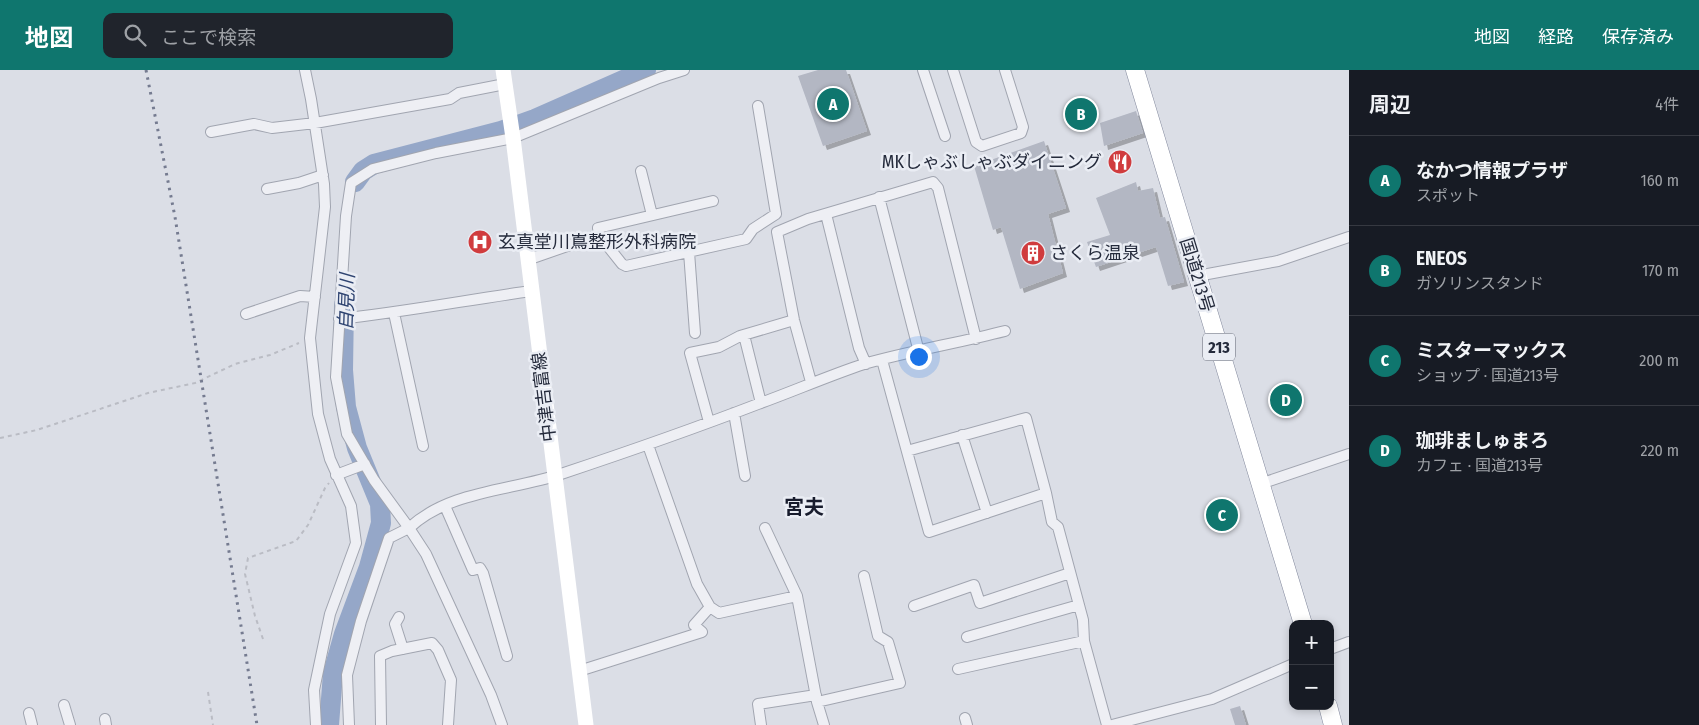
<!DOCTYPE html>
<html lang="ja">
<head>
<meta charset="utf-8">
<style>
	:root { --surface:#171b24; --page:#20242c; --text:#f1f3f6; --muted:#9ea1a6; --line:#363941; --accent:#0f766e }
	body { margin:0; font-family:"Fira Sans Condensed","Noto Sans JP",sans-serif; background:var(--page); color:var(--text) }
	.controls { position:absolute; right:15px; bottom:15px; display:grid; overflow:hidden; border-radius:10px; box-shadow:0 2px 8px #0003 }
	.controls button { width:45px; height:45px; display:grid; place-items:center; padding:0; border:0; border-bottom:1px solid var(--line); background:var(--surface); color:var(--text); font:25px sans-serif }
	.you { position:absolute; left:918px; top:286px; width:18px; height:18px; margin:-12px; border:4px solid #fff; border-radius:50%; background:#1a73e8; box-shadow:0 0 0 8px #1a73e833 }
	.badge { display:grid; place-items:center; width:32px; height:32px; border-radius:50%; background:var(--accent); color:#fff; font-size:16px; font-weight:700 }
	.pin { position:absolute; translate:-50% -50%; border:2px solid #fff; box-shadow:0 1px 5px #0006 }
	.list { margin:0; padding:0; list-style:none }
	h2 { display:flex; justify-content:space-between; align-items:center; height:65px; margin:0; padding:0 20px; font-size:21px }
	h2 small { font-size:16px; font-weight:400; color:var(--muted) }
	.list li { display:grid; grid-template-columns:32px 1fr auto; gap:15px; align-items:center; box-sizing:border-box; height:90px; padding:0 20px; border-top:1px solid var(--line) }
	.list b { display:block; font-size:19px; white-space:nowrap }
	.list p { margin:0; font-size:16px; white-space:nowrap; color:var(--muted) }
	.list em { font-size:16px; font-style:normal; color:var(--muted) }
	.icon { flex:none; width:28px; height:28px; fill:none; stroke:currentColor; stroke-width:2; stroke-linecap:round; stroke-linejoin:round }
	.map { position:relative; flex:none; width:1349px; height:655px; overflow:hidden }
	header { display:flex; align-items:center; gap:30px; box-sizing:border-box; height:70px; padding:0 25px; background:var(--accent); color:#fff }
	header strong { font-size:24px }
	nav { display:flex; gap:28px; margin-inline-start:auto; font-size:18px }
	.search { width:350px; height:45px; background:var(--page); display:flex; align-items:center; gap:12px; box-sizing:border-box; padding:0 18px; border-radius:10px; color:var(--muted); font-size:19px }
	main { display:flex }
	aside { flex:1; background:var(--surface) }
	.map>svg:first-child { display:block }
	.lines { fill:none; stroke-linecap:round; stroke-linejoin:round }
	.river { stroke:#95a7c8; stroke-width:20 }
	.building { fill:#b3b7c3; filter:url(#shadow) }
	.minor-casing { stroke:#a1a5b0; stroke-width:12 }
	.trunk-casing { stroke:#83899d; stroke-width:19 }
	.path { stroke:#babcc4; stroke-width:2; stroke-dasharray:4 4; stroke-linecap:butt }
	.minor { stroke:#eeeff4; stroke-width:10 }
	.secondary { stroke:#fff; stroke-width:15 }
	.trunk { stroke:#fff; stroke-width:18 }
	.rail { stroke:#757b90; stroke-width:3; stroke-dasharray:2.5 5; stroke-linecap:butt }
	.labels { text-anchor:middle; stroke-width:5; stroke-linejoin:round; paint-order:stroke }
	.shield { fill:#eaedf4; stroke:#606573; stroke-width:1 }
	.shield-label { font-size:16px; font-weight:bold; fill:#252b3c }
	.poi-label { font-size:18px; fill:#252b3c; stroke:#eaedf4; text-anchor:start }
	.street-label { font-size:18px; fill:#252b3c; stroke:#eaedf4 }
	.water-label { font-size:19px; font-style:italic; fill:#2f4471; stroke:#eaedf4 }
	.quarter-label { font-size:20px; font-weight:bold; fill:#181c2d; stroke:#eaedf4 }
</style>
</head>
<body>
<header>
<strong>地図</strong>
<div class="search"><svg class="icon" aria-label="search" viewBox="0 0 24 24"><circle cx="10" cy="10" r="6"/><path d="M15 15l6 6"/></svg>ここで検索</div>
<nav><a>地図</a><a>経路</a><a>保存済み</a></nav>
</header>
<main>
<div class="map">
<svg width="1349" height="655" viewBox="0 0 1349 655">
	<defs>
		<filter id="shadow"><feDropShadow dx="4" dy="4" stdDeviation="0" flood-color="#0004"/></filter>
	</defs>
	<rect width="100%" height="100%" fill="#dbdee6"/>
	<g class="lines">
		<path class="river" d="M355 112 363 101 374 94 501 61 535 49 646 0
			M329 655 333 603 344 564 369 497 381 453 380 434 357 378 346 337 343 300 344 235"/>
	</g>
	<path class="building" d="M818 0H846L867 61 823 76 798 6Z
		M1136 41 1143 63 1104 76 1100 53Z
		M1044 71 1066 138 1048 144 1063 203 1020 219 1001 157 993 160 974 96Z
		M1136 112 1138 121 1153 118 1160 148 1165 147 1184 212 1168 216 1156 177 1096 197 1087 172 1110 165 1096 128Z
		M1240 636 1246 655H1235L1230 639Z"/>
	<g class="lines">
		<defs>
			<path id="minor" d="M305 0 311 29 324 114 325 137 310 268 318 344 330 389 351 436 356 473 330 544 314 620 316 655
				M923 0 945 66
				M953 0 976 72 982 76 1021 63 1023 57 1005 0
				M211 62 254 54 272 58 315 53 450 29 459 23 505 14
				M641 101 652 145
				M267 119 299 113 323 105
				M879 127 919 282
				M826 144 859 278 866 294
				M599 165 598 158 713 131
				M689 182 695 263
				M527 190 599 165 622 194 626 196 746 169 753 159 776 144 758 36
				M1197 206 1278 191 1349 167
				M394 243 423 376
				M246 244 300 226 315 227
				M339 249C404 242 467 230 531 221
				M744 265 761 333
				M882 290 929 462 1046 423 1026 348 907 381
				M811 312 794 250 777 162 808 149 933 112 938 118 976 269
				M734 343 745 406
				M709 352 690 283 719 277 740 266 794 250
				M962 365 987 443
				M648 375 697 514 710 537 719 543 797 526 817 632 824 655
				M336 405 365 394
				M1260 414 1349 384
				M1046 423 1052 452 1058 457 1083 550 1084 571 1107 655
				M445 436 473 500 480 498 483 503 507 586
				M765 458 797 526
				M914 536 974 515 980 533 1070 503
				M399 547 395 554 403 579
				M967 567 1079 535
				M1330 579 1349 572
				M958 599 1084 571
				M579 601 702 562 694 555 710 537
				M817 632 900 613 888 572 878 566 864 506
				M64 635 70 655
				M29 643 32 655
				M965 648 967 655
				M105 649 106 655
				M349 655 347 605 361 551 389 468 409 458 374 410 347 364 336 307 346 146 351 113 373 99 436 83 513 68 659 8 684 0
				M381 655 380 586 392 581 432 573 438 580 451 610 448 655
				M502 655 491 625 426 484 409 458C450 420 511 421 561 404 627 382 693 359 758 334 794 321 828 306 864 294 910 281 958 273 1005 261
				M761 655 758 634 816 625
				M1112 655 1212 629 1293 594"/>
			<path id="trunk" d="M1135 0 1303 554
				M1328 636 1333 655"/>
		</defs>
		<use href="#minor" class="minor-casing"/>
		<use href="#trunk" class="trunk-casing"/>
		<path class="path" d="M0 368 37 360 148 323 195 313 235 294 270 285 299 273
			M263 569 255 546 245 504 248 488 296 471 308 455 325 418 329 413
			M208 622 213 655"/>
		<use href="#minor" class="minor"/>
		<path class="secondary" d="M503 0 513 68 586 655"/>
		<use href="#trunk" class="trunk"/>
		<path class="rail" d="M146 0 175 147 257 655"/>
	</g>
	<defs>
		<symbol id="restaurant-disc" viewBox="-11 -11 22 22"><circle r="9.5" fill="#d03c3e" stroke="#eaedf4"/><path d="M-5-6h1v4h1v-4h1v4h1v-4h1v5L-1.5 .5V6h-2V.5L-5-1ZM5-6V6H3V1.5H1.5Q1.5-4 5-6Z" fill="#fff"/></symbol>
		<symbol id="hospital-disc" viewBox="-11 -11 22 22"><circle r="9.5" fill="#d03c3e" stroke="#eaedf4"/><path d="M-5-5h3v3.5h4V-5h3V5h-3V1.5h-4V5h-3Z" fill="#fff"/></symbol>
		<symbol id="building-disc" viewBox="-11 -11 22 22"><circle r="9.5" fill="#d03c3e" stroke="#eaedf4"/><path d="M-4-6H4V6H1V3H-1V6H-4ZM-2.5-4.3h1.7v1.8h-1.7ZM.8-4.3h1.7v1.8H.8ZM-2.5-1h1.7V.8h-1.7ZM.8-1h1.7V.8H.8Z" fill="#fff"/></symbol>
	</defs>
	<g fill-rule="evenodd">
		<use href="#restaurant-disc" x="1106" y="78" width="28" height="28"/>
		<use href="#hospital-disc" x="466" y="158" width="28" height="28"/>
		<use href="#building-disc" x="1019" y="169" width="28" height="28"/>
	</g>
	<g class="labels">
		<rect class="shield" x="1203" y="263.5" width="32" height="27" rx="4"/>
		<g class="shield-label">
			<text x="1219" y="283">213</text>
		</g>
		<g class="poi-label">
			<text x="1102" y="98" text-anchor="end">MKしゃぶしゃぶダイニング</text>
			<text x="498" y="178">玄真堂川嶌整形外科病院</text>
			<text x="1050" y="189">さくら温泉</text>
		</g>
		<g class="street-label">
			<text transform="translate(1197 205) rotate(73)" y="6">国道213号</text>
			<text transform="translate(544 327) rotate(-97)" y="6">中津吉富線</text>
		</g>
		<g class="water-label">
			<text transform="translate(346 232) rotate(-88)" y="7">自見川</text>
		</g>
		<g class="quarter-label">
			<text x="804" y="444">宮夫</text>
		</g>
	</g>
</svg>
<div class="controls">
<button>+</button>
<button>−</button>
</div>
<div class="you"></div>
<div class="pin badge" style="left:833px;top:34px">A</div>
<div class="pin badge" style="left:1081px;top:44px">B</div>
<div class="pin badge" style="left:1222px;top:445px">C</div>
<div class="pin badge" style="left:1286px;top:330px">D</div>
</div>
<aside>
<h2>周辺<small>4件</small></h2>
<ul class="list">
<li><span class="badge">A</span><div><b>なかつ情報プラザ</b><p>スポット</p></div><em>160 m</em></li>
<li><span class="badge">B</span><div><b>ENEOS</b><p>ガソリンスタンド</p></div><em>170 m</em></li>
<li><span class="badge">C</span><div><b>ミスターマックス</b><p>ショップ · 国道213号</p></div><em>200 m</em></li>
<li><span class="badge">D</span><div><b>珈琲ましゅまろ</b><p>カフェ · 国道213号</p></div><em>220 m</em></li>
</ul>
</aside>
</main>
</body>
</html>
